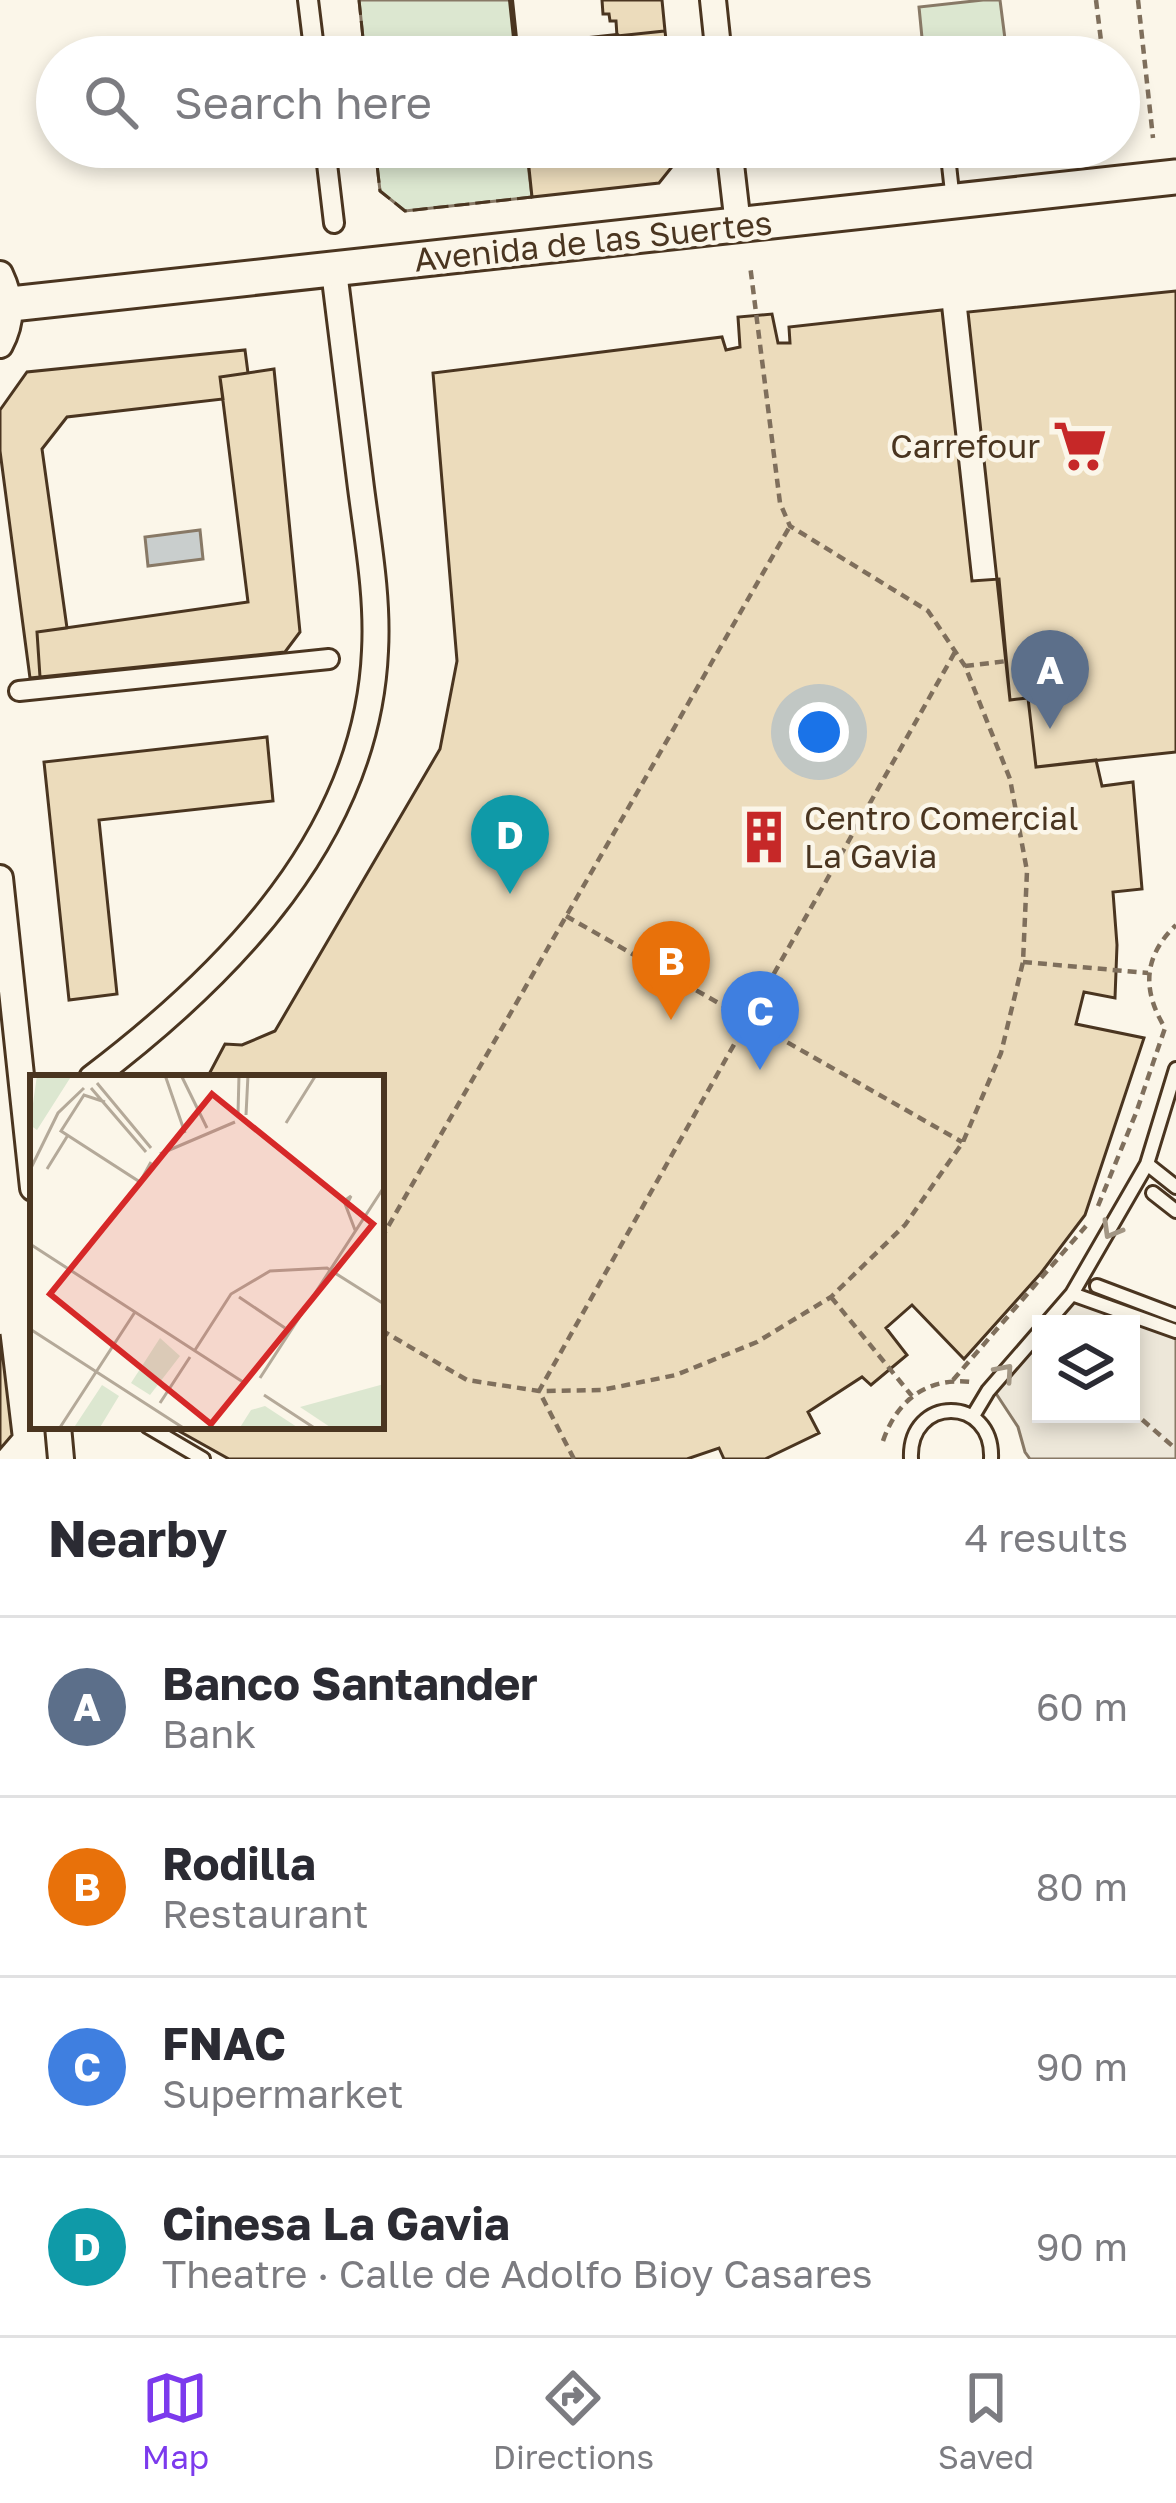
<!DOCTYPE html>
<html lang="en">
<head>
<meta charset="utf-8">
<style>
	:root { --surface:#fff; --page:#f2f2f3; --text:#2b2b33; --muted:#7c7c81; --line:#e1e1e2; --accent:#7c3aed }
	body { margin:0; font-family:"Golos Text",sans-serif; background:var(--page); color:var(--text) }
	.controls { position:absolute; right:36px; bottom:36px; display:grid; overflow:hidden; border-radius:0px; box-shadow:0 6px 18px #0003 }
	.controls button { width:108px; height:108px; display:grid; place-items:center; padding:0; border:0; border-bottom:3px solid var(--line); background:var(--surface); color:var(--text); font:60px sans-serif }
	.you { position:absolute; left:819px; top:732px; width:42px; height:42px; margin:-30px; border:9px solid #fff; border-radius:50%; background:#1a73e8; box-shadow:0 0 0 18px #1a73e833 }
	.badge { display:grid; place-items:center; width:78px; height:78px; border-radius:50%; background:var(--accent); color:#fff; font-size:39px; font-weight:700 }
	.pin { position:absolute; translate:-50% -99px; filter:drop-shadow(0 3px 6px #0008) }
	.pin::after { content:''; position:absolute; top:63px; width:42px; height:36px; background:inherit; clip-path:polygon(0 0,100% 0,50% 100%) }
	.list { margin:0; padding:0; list-style:none }
	h2 { display:flex; justify-content:space-between; align-items:center; height:156px; margin:0; padding:0 48px; font-size:51px }
	h2 small { font-size:39px; font-weight:400; color:var(--muted) }
	.list li { display:grid; grid-template-columns:78px 1fr auto; gap:36px; align-items:center; box-sizing:border-box; height:180px; padding:0 48px; border-top:3px solid var(--line) }
	.list b { display:block; font-size:45px; white-space:nowrap }
	.list p { margin:0; font-size:39px; white-space:nowrap; color:var(--muted) }
	.list em { font-size:39px; font-style:normal; color:var(--muted) }
	.icon { flex:none; width:66px; height:66px; fill:none; stroke:currentColor; stroke-width:2; stroke-linecap:round; stroke-linejoin:round }
	.map { position:relative; flex:none; width:1176px; height:1459px; overflow:hidden }
	.search { position:absolute; background:var(--surface); box-shadow:0 6px 18px #0003; left:36px; right:36px; top:36px; height:132px; display:flex; align-items:center; gap:30px; box-sizing:border-box; padding:0 42px; border-radius:66px; color:var(--muted); font-size:45px }
	.sheet { height:876px; background:var(--surface) }
	nav { display:flex; justify-content:space-around; align-items:center; box-sizing:border-box; height:168px; border-top:3px solid var(--line); background:var(--surface); font-size:33px; color:var(--muted) }
	nav a { display:grid; justify-items:center; gap:6px }
	nav .on { color:var(--accent) }
	.map>svg:first-child { display:block }
	.green { fill:#dce7d0; stroke:#887966; stroke-width:3 }
	.parking { fill:#ede7d9; stroke:#887966; stroke-width:3 }
	.water { fill:#c9cecd; stroke:#887966; stroke-width:3 }
	.building { fill:#ecdcbc; stroke:#4a3520; stroke-width:3 }
	.lines { fill:none; stroke-linecap:round; stroke-linejoin:round }
	.service-casing { stroke:#4a3520; stroke-width:18 }
	.pedestrian-casing { stroke:#4a3520; stroke-width:24 }
	.minor-casing { stroke:#4a3520; stroke-width:30 }
	.secondary-casing { stroke:#4a3520; stroke-width:39 }
	.path { stroke:#7f6f5c; stroke-width:4.5; stroke-dasharray:9 6; stroke-linecap:butt }
	.service { stroke:#fbf6e9; stroke-width:12 }
	.pedestrian { stroke:#fbf6e9; stroke-width:18 }
	.minor { stroke:#fbf6e9; stroke-width:24 }
	.secondary { stroke:#fbf6e9; stroke-width:33 }
	.fence { stroke:#4a3520; stroke-width:3; stroke-dasharray:15 6; stroke-linecap:butt }
	.wall { stroke:#4a3520; stroke-width:6 }
	.oneway { stroke:#a29684 }
	.labels { text-anchor:middle; stroke-width:9; stroke-linejoin:round; paint-order:stroke }
	.street-label { font-size:33px; fill:#4a3520; stroke:#fbf6e9 }
	.poi-label { font-size:33px; fill:#4a3520; stroke:#fbf6e9; text-anchor:end }
	.inset-road { fill:none; stroke:#b4a999; stroke-width:3 }
	.view { fill:#d62828; fill-opacity:0.15; stroke:#d62828; stroke-width:6 }
	.inset-edge { fill:none; stroke:#4a3520; stroke-width:6 }
</style>
</head>
<body>
<div class="map">
<svg width="1176" height="1459" viewBox="0 0 1176 1459">
	<rect width="100%" height="100%" fill="#fbf6e9"/>
	<path class="green" d="M359 0H511L517 57H365Z
		M983 0H1000L1005 39 923 48 919 7Z
		M375 147H526L532 197 405 211 380 191Z"/>
	<path class="parking" d="M1074 1301 1176 1337V1459H1030L1025 1452 1018 1427 995 1392 1041 1339V1414H1131V1324H1054Z"/>
	<path class="water" d="M200 530 203 559 148 566 145 537Z"/>
	<path class="building" d="M602 0H662L665 31 617 36 616 21H610L609 14H603Z
		M665 31 668 57H617V36Z
		M678 147 679 158 659 183 532 197 527 149Z
		M783 147H928L785 166Z
		M1176 291V752L1036 767 1028 698 1010 700 968 312Z
		M942 310 972 581 999 579 1010 700 1028 698 1036 767 1096 760 1102 786 1133 782 1142 889 1113 892 1117 945 1115 998 1084 992 1076 1024 1144 1038 1085 1215 1041 1273 964 1359 912 1305 886 1328 907 1355 871 1385 862 1377 808 1412 819 1433 765 1459H724L719 1448 687 1459H229L170 1426H381V1078H207L225 1044 242 1045 275 1031 440 749 457 661 433 373 722 337 726 350 740 347 738 317 772 314 778 343H790L789 327Z
		M245 350 248 373 220 377 223 399 67 417 42 449 67 628 37 632 40 677 30 678 0 451V410L27 372Z
		M274 369 300 632 285 652 40 677 37 632 248 602 220 377Z
		M267 737 273 801 99 820 117 994 69 1000 44 762Z
		M0 1334 12 1435 0 1449Z"/>
	<g class="lines">
		<defs>
			<path id="service" d="M947 147 953 201
				M1147 1164 1176 1187
				M1153 1193 1176 1211
				M1097 1286 1176 1316
				M1072 1294 1176 1331
				M1046 1324 1072 1294 1147 1164 1176 1069
				M973 1416 988 1391 1041 1330
				M147 1426 203 1459
				M911 1459C908 1395 994 1395 991 1459"/>
			<path id="pedestrian" d="M308 0 315 57
				M325 147 334 223
				M19 691 329 659"/>
			<path id="minor" d="M713 0 719 57
				M729 147 738 225
				M0 274C12 299 13 321 0 345
				M0 878 33 1188
				M92 1078C229 974 367 835 375 651 378 597 368 542 361 488 352 415 343 343 334 271
				M58 1426 61 1459"/>
			<path id="secondary" d="M11 304 1176 177"/>
		</defs>
		<use href="#service" class="service-casing"/>
		<use href="#pedestrian" class="pedestrian-casing"/>
		<use href="#minor" class="minor-casing"/>
		<use href="#secondary" class="secondary-casing"/>
		<path class="path" d="M1096 0 1103 57
			M1138 0 1153 138
			M965 666 1007 661
			M566 916 962 1142
			M1023 962 1148 973
			M1098 1206 1136 1113 1165 1028C1142 990 1143 957 1176 925
			M381 1239 790 526
			M831 1297 912 1396
			M381 1330 467 1380 539 1391 602 1390 676 1375 757 1342 831 1297 905 1225 963 1142 1001 1053 1023 962 1027 871 1010 779 965 666 928 611 790 526 780 503 750 265
			M953 1380 1086 1226
			M1131 1410 1176 1449
			M883 1441C897 1400 927 1377 971 1382
			M574 1459 539 1391 955 652"/>
		<use href="#service" class="service"/>
		<use href="#pedestrian" class="pedestrian"/>
		<use href="#minor" class="minor"/>
		<use href="#secondary" class="secondary"/>
		<path class="fence" d="M359 0 365 57
			M375 147 380 191 405 211 532 197"/>
		<path class="wall" d="M511 0 517 57
			M516 47 617 36"/>
	</g>
	<defs><path id="oneway-chevron" d="M-2-3.5L2.5 0L-2 3.5" fill="none" stroke-width="1.6" stroke-linecap="round" stroke-linejoin="round" transform="scale(3)"/></defs>
	<g class="oneway">
		<use href="#oneway-chevron" transform="translate(1111 1230) rotate(120)"/>
		<use href="#oneway-chevron" transform="translate(1005 1372) rotate(-49)"/>
	</g>
	<defs>
		<symbol id="supermarket-bare" viewBox="-9 -9 18 18"><path d="M-6-5.5h2.5l.6 2H6L4.5 2H-2.5L-4.4-4H-6ZM-1.5 3.2a1.3 1.3 0 1 0 .1 0ZM3 3.2a1.3 1.3 0 1 0 .1 0Z" fill="#c62828" stroke="#fbf6e9" stroke-width="2.5" paint-order="stroke"/></symbol>
		<symbol id="building-bare" viewBox="-9 -9 18 18"><path d="M-4-6H4V6H1V3H-1V6H-4ZM-2.5-4.3h1.7v1.8h-1.7ZM.8-4.3h1.7v1.8H.8ZM-2.5-1h1.7V.8h-1.7ZM.8-1h1.7V.8H.8Z" fill="#c62828" stroke="#fbf6e9" stroke-width="2.5" paint-order="stroke"/></symbol>
	</defs>
	<g fill-rule="evenodd">
		<use href="#supermarket-bare" x="1042" y="408" width="76" height="76"/>
		<use href="#building-bare" x="726" y="799" width="76" height="76"/>
	</g>
	<g class="labels">
		<g class="street-label">
			<text transform="translate(593 241) rotate(-6)" y="12">Avenida de las Suertes</text>
		</g>
		<g class="poi-label">
			<text x="1040" y="458">Carrefour</text>
			<text x="804" y="830" text-anchor="start">Centro Comercial<tspan x="804" dy="38">La Gavia</tspan></text>
		</g>
	</g>
	<g transform="translate(30 1075)">
		<rect width="354" height="354" fill="#fbf6e9"/>
		<path d="M7 0H42L7 55 0 50ZM130 263 150 281 120 320 101 308ZM354 309V354H303L270 332ZM72 310 89 321 69 354H43ZM235 331 270 354H209L221 335Z" fill="#dce7d0"/>
		<path class="inset-road" d="M135 0 155 58M151 0 177 53M67 8 121 73M61 13 116 77M75 27 54 20 31 56 110 107 121 87M208 39 209 0M216 40 218 0M256 48 286 0M130 79 205 47M17 94 38 60M0 95 28 38 54 13M317 129 321 121 314 126 325 155M0 169 213 307M209 222 255 253M0 254 155 354M165 275 201 219 240 196 297 193 354 229M230 303 354 112M234 320 286 354M130 328 160 282M29 354 105 237"/>
		<path class="view" d="M182 19 343 149 181 349 20 219Z"/>
		<rect width="354" height="354" class="inset-edge"/>
	</g>
</svg>
<div class="controls">
<button><svg class="icon" aria-label="layers" viewBox="0 0 24 24"><path d="M12 4l9 5-9 5-9-5zM3 14l9 5 9-5"/></svg></button>
</div>
<div class="you"></div>
<div class="pin badge" style="left:1050px;top:729px;background:#5c6f8a">A</div>
<div class="pin badge" style="left:671px;top:1020px;background:#e8710a">B</div>
<div class="pin badge" style="left:760px;top:1070px;background:#3f7fe0">C</div>
<div class="pin badge" style="left:510px;top:894px;background:#0f9aa8">D</div>
<div class="search"><svg class="icon" aria-label="search" viewBox="0 0 24 24"><circle cx="10" cy="10" r="6"/><path d="M15 15l6 6"/></svg>Search here</div>
</div>
<section class="sheet">
<h2>Nearby<small>4 results</small></h2>
<ul class="list">
<li><span class="badge" style="background:#5c6f8a">A</span><div><b>Banco Santander</b><p>Bank</p></div><em>60 m</em></li>
<li><span class="badge" style="background:#e8710a">B</span><div><b>Rodilla</b><p>Restaurant</p></div><em>80 m</em></li>
<li><span class="badge" style="background:#3f7fe0">C</span><div><b>FNAC</b><p>Supermarket</p></div><em>90 m</em></li>
<li><span class="badge" style="background:#0f9aa8">D</span><div><b>Cinesa La Gavia</b><p>Theatre · Calle de Adolfo Bioy Casares</p></div><em>90 m</em></li>
</ul>
</section>
<nav>
<a class="on"><svg class="icon" aria-label="map" viewBox="0 0 24 24"><path d="M3 6l6-2 6 2 6-2v14l-6 2-6-2-6 2zM9 4v14M15 6v14"/></svg>Map</a>
<a><svg class="icon" aria-label="directions" viewBox="0 0 24 24"><path d="M12 3l9 9-9 9-9-9zM9 14v-3h6M13 9l2 2-2 2"/></svg>Directions</a>
<a><svg class="icon" aria-label="saved" viewBox="0 0 24 24"><path d="M7 4h10v16l-5-4-5 4z"/></svg>Saved</a>
</nav>
</body>
</html>
